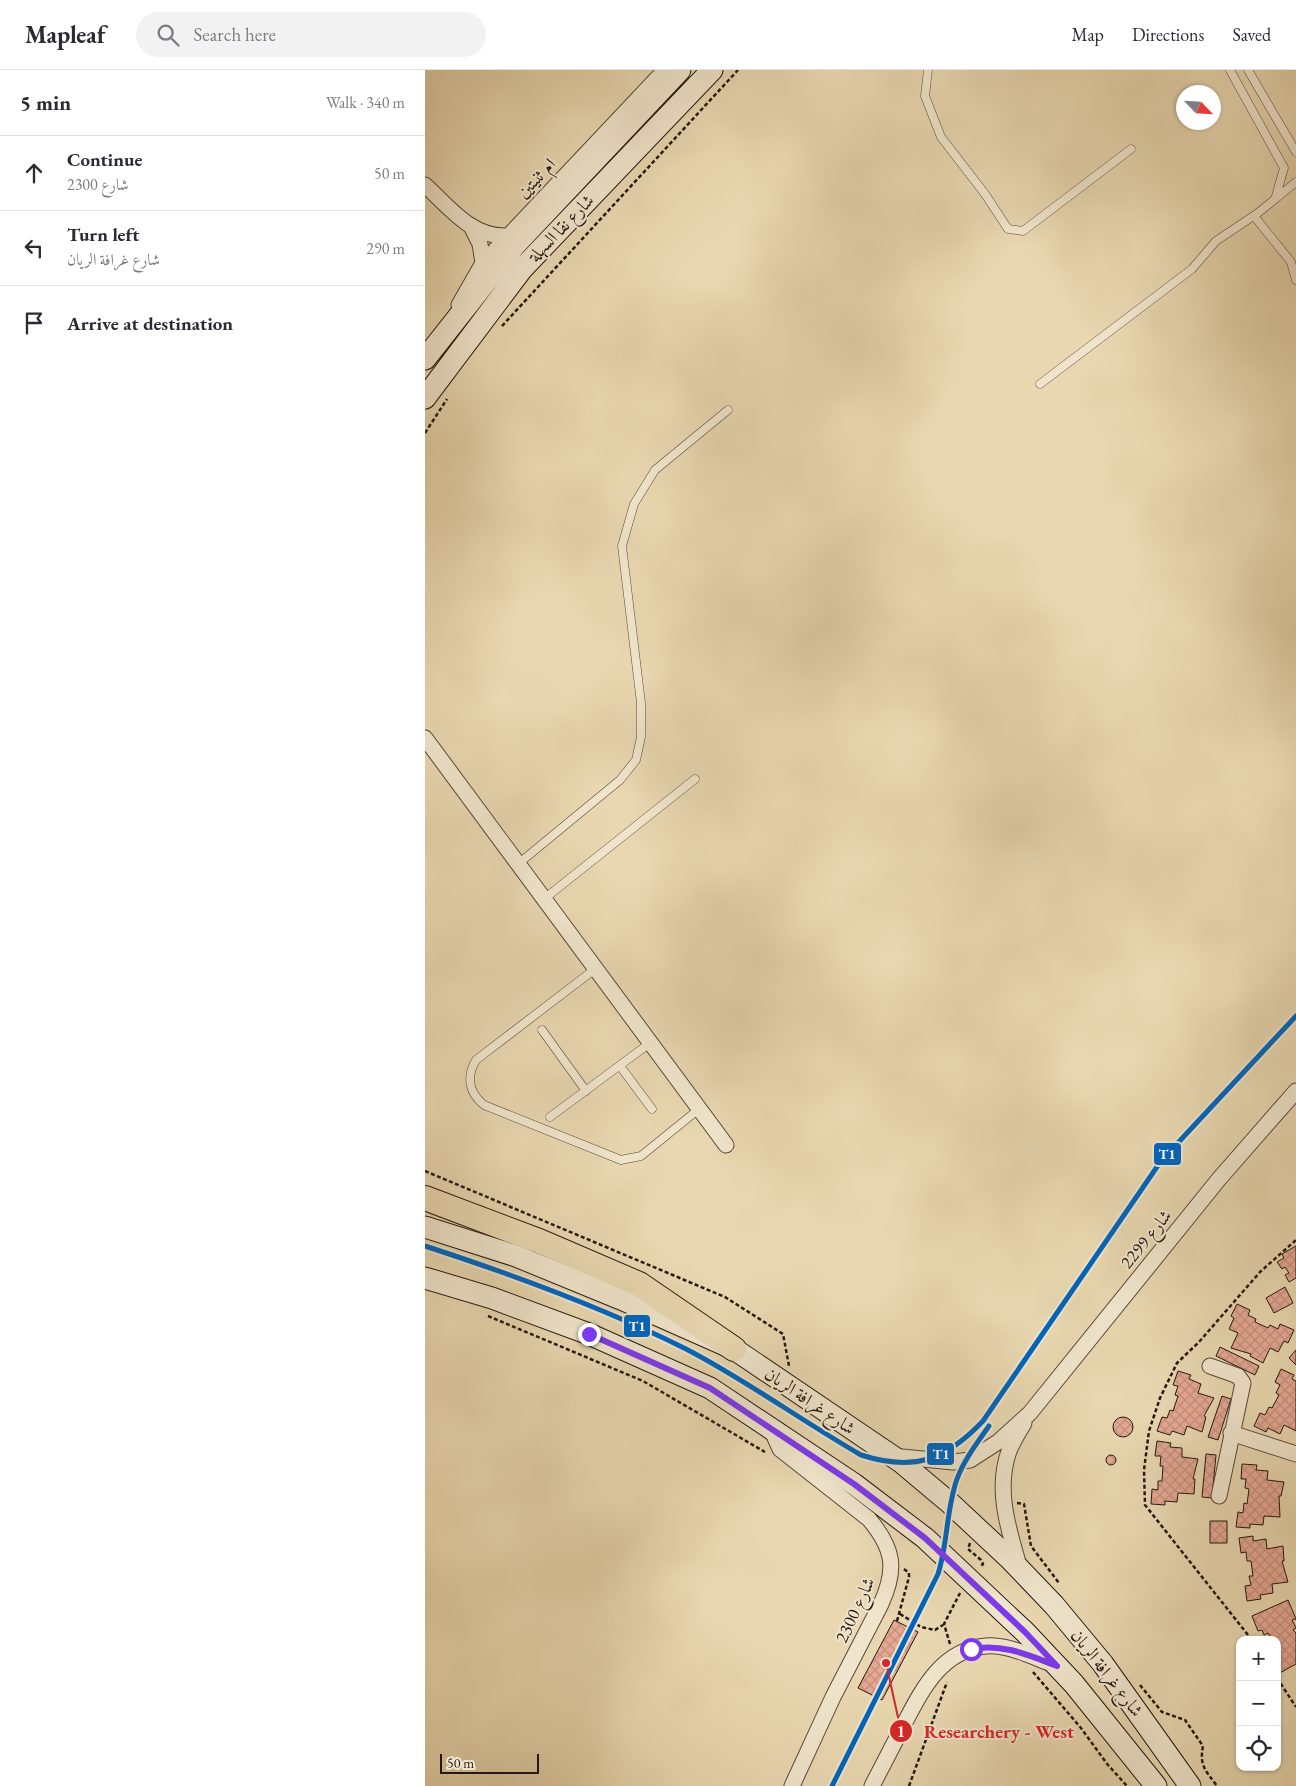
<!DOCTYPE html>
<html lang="en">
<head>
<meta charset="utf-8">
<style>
	:root { --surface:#fff; --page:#f2f2f3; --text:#2b2b33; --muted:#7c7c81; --line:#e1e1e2 }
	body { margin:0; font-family:"EB Garamond",Amiri,serif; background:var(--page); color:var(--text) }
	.controls { position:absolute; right:15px; bottom:15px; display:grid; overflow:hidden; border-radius:10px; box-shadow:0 1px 4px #0004 }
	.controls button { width:45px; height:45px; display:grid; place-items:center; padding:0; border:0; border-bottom:1px solid var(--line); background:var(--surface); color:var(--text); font:25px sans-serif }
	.compass { position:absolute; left:751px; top:15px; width:45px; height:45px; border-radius:50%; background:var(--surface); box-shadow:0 1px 4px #0004; rotate:115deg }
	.scale { position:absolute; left:15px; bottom:12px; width:99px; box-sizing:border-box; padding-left:5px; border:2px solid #251812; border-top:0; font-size:14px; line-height:18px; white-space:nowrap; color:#251812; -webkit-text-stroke:4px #f0e5cc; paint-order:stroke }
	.stop { position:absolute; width:15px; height:15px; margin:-11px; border:4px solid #7c3aed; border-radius:50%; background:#fff }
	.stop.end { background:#7c3aed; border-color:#fff; box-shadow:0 1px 5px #0008 }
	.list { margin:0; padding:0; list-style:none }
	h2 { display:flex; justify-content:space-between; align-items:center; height:65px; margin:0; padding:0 20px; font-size:21px }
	h2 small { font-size:16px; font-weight:400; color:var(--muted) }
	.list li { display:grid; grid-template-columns:32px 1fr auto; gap:15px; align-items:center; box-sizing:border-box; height:75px; padding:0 20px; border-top:1px solid var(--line) }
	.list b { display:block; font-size:19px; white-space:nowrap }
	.list p { margin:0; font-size:16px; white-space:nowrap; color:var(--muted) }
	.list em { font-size:16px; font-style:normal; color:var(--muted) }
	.icon { flex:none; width:28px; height:28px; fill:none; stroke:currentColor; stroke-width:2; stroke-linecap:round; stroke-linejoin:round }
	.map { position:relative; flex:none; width:871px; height:1716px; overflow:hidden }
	header { display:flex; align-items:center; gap:30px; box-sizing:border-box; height:70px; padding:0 25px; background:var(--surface); border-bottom:1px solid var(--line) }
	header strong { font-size:24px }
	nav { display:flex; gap:28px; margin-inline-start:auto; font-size:18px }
	.search { width:350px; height:45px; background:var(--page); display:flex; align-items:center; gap:12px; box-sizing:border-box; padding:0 18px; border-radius:28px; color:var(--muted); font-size:19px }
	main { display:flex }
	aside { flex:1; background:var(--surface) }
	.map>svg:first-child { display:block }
	.building { fill:url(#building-cross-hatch); stroke:#251812 }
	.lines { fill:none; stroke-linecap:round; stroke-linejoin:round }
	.lane-casing { stroke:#56483a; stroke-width:9 }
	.street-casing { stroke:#56483a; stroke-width:17 }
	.secondary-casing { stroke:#251812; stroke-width:23 }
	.primary-casing { stroke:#251812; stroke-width:26 }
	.path { stroke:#251812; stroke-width:2.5; stroke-dasharray:4 2.5; stroke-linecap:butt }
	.lane { stroke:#f0e5cc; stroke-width:8 }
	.street { stroke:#f0e5cc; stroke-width:15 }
	.secondary { stroke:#f0e5cc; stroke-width:21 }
	.primary { stroke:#e8d7b0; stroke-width:24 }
	.tram-1-casing { stroke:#f0e5cc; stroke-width:9 }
	.tram-1 { stroke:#0065bd; stroke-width:5 }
	.route { stroke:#7c3aed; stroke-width:6 }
	.labels { text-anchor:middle; stroke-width:4; stroke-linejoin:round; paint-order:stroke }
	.street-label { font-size:18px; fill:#251812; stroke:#f0e5cc }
	.leader { fill:none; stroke:#d62828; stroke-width:2 }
	.callout-dot { fill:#d62828; stroke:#f0e5cc; stroke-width:2 }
	.mark-label { font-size:15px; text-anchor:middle; font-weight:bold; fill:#fff }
	.callout-label { font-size:19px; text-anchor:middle; font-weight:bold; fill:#d62828; stroke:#f0e5cc; stroke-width:4; stroke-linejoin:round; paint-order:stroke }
	.line-badge { stroke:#f0e5cc; stroke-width:2 }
	.badge-label { font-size:14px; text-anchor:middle; font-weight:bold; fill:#fff }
</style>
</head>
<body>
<header>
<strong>Mapleaf</strong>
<div class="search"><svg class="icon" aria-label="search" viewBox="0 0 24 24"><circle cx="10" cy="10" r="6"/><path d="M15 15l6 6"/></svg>Search here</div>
<nav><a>Map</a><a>Directions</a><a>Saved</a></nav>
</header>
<main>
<aside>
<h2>5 min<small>Walk · 340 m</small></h2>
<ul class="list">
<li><svg class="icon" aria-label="ahead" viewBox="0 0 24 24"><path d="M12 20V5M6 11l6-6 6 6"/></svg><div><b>Continue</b><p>شارع 2300</p></div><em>50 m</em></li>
<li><svg class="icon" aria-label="left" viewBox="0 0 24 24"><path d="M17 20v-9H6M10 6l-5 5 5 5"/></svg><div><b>Turn left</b><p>شارع غرافة الريان</p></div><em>290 m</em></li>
<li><svg class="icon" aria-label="arrive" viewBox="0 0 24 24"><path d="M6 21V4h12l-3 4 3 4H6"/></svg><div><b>Arrive at destination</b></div></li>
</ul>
</aside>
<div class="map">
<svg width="871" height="1716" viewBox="0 0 871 1716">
	<defs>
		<pattern id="building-cross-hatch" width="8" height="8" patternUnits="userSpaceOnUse" patternTransform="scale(1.25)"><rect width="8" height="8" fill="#e5a893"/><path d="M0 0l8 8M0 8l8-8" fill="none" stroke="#c4907e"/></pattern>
	</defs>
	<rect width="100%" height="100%" fill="#e8d7b0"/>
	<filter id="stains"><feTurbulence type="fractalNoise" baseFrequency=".004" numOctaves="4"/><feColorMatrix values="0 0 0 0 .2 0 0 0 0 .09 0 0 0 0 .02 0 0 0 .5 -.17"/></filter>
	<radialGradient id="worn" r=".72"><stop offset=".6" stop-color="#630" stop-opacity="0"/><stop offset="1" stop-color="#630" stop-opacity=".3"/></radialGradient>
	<path class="building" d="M871 1176V1208L864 1212 860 1205 864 1203 860 1197 857 1199 852 1192 859 1188 857 1184Z
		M860 1217 868 1233 849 1243 841 1228Z
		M812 1234 825 1240 823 1245 831 1249 830 1252 843 1258 845 1255 853 1259 855 1254 869 1260 863 1273 859 1271 853 1282 845 1278 838 1293 825 1286 826 1284 806 1278 813 1263 804 1259 809 1248 806 1246Z
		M795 1277 834 1296 830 1305 791 1286Z
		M871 1280V1295L864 1288Z
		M856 1299 869 1305 867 1309 871 1311V1361L859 1355 855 1364 843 1358 841 1362 829 1356 835 1343 840 1345 844 1337 847 1338 854 1325 851 1323 855 1315 850 1312Z
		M753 1301 766 1305 764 1309 776 1314 773 1323 789 1328 779 1346 781 1347 777 1362 762 1356 759 1365 747 1361 745 1365 732 1361 737 1347 742 1348 745 1340 748 1341 753 1326 750 1325 753 1316 748 1315Z
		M797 1326 806 1329 793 1370 783 1367Z
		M688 1357a10 10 0 1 1 20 0a10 10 0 1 1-20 0Z
		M732 1371 746 1373 745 1377 757 1378V1387L773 1389 768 1409H770L769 1424 753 1423 752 1432 740 1431V1435L726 1434 727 1419 733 1420V1411H737L738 1396H735L736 1386H730Z
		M781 1384 791 1385 787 1428 777 1427Z
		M681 1390a5 5 0 1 1 10 0a5 5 0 1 1-10 0Z
		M817 1394 832 1395 831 1400 843 1401 842 1410 859 1412 856 1426H854L855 1447 839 1446 838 1455 825 1454V1458L811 1457 813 1442 818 1443 819 1433 822 1434 824 1419 820 1418 821 1409H816Z
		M785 1451H802V1473H785Z
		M828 1466V1471L841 1469 842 1479 858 1476 859 1491H857L863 1512 847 1514 848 1523 835 1525 836 1529 822 1531 820 1516 826 1515 824 1506H828L826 1491H822L821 1482 816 1483 814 1468Z
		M863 1530 871 1549 867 1550 871 1558 868 1560 871 1563V1594L853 1604 852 1570H847L843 1563 839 1565 837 1560 833 1561 827 1546Z
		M469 1550 493 1562 457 1630 433 1618Z"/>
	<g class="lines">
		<defs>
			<path id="lane" d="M503 0 500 26 516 67 560 124 583 159 598 161 706 79
				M805 0 859 98 851 126
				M823 0 871 82
				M829 146 866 192 871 210
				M615 314 767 199 791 171 833 143 871 112
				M93 794 195 710 211 690 216 667V633L197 476 209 434 230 400 303 340
				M119 829 270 709
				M170 899 51 990C41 1007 44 1023 59 1035L196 1090 216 1086 274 1039
				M117 960 161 1021
				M195 996 227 1039
				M125 1047 225 973"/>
			<path id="street" d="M0 115C24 137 46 167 81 166
				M47 158 55 174 58 193
				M34 235 58 193 240 0
				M0 668 301 1075
				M785 1296 813 1306 818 1313 794 1426
				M346 1359 355 1379 444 1449C469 1479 472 1499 456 1534L408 1627 367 1716
				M806 1363 871 1384
				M467 1386 528 1392 545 1390 573 1372 605 1343 794 1109 871 1021
				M595 1499C584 1461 570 1420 584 1381 588 1371 594 1362 599 1353
				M447 1716C457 1697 467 1677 477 1658 496 1622 515 1580 561 1576 583 1574 607 1587 627 1594"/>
			<path id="secondary" d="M0 289 90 175 255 0
				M0 328 97 199 287 0
				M0 1157 91 1186 196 1229 309 1279 476 1392 526 1434 584 1488 629 1535 678 1594 765 1716
				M0 1208 67 1228 164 1264 285 1318 429 1414 500 1468 600 1562 649 1614 731 1716"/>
			<path id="primary" d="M0 1128 114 1171 214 1214 309 1279"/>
		</defs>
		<use href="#lane" class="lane-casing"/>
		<use href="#street" class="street-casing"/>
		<use href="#secondary" class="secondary-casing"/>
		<use href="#primary" class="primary-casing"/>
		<path class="path" d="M77 256 313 0
			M0 363 22 329
			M0 1101 300 1227 358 1264 364 1296
			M63 1246 218 1311 340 1382
			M592 1433 599 1434 606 1476 634 1513
			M545 1473 543 1479 556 1490 558 1494 555 1497
			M475 1544 496 1557 510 1560 518 1555
			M472 1551 484 1507V1503L479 1499
			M827 1570 720 1435 719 1400 724 1361 735 1328 752 1293 774 1272 835 1202 871 1170
			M525 1574 519 1554 535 1523
			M608 1602 656 1658 683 1695 702 1716
			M852 1608 871 1637
			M715 1615 737 1642 760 1650 778 1676C774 1696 781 1701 792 1716
			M484 1716 522 1612"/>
		<use href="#lane" class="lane"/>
		<use href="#street" class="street"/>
		<use href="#secondary" class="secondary"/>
		<use href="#primary" class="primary"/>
		<defs>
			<path id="tram-1" d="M0 1176C89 1205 177 1237 261 1279 321 1310 377 1351 436 1385 489 1402 521 1390 558 1351L736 1091 871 946
				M407 1716 513 1504C523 1473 521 1440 532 1409 539 1390 552 1373 564 1356"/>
		</defs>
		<use href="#tram-1" class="tram-1-casing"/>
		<use href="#tram-1" class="tram-1"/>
	</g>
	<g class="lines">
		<path class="route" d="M164 1264 285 1318 429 1414 500 1468 600 1562 632 1596C603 1585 578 1573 546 1579"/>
	</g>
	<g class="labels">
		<g class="street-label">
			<text transform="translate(111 108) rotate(-46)" y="6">ام ثنيتين</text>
			<text transform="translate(136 158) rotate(-46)" y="6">شارع نقا السهلة</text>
			<text transform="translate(721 1169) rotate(-51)" y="6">شارع 2299</text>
			<text transform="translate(385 1331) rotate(34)" y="6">شارع غرافة الريان</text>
			<text transform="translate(430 1540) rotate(-65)" y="6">شارع 2300</text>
			<text transform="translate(682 1603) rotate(52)" y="6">شارع غرافة الريان</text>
		</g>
	</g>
	<path class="leader" d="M461 1593L476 1661"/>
	<g class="callout-dot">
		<circle cx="461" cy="1593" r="5"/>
		<circle cx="476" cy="1661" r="12"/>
	</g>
	<g class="mark-label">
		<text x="476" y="1667">1</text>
	</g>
	<g class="callout-label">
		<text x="574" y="1668">Researchery - West</text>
	</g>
	<g class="line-badge">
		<rect x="728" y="1072" width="29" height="24" rx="5" fill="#0065bd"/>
		<rect x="198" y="1244" width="28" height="24" rx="5" fill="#0065bd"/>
		<rect x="501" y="1372" width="29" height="24" rx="5" fill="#0065bd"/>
	</g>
	<g class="badge-label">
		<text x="742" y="1089">T1</text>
		<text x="212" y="1261">T1</text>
		<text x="516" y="1389">T1</text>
	</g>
	<rect width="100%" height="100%" filter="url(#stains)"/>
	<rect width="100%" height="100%" fill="url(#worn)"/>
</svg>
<div class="controls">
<button>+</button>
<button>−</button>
<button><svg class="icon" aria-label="locate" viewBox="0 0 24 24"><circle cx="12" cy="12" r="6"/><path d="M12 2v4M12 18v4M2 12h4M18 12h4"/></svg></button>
</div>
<svg class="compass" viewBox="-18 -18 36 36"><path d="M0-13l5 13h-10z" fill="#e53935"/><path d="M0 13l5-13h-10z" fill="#7c7c81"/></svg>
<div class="scale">50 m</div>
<div class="stop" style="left:546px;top:1579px"></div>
<div class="stop end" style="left:164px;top:1264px"></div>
</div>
</main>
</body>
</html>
